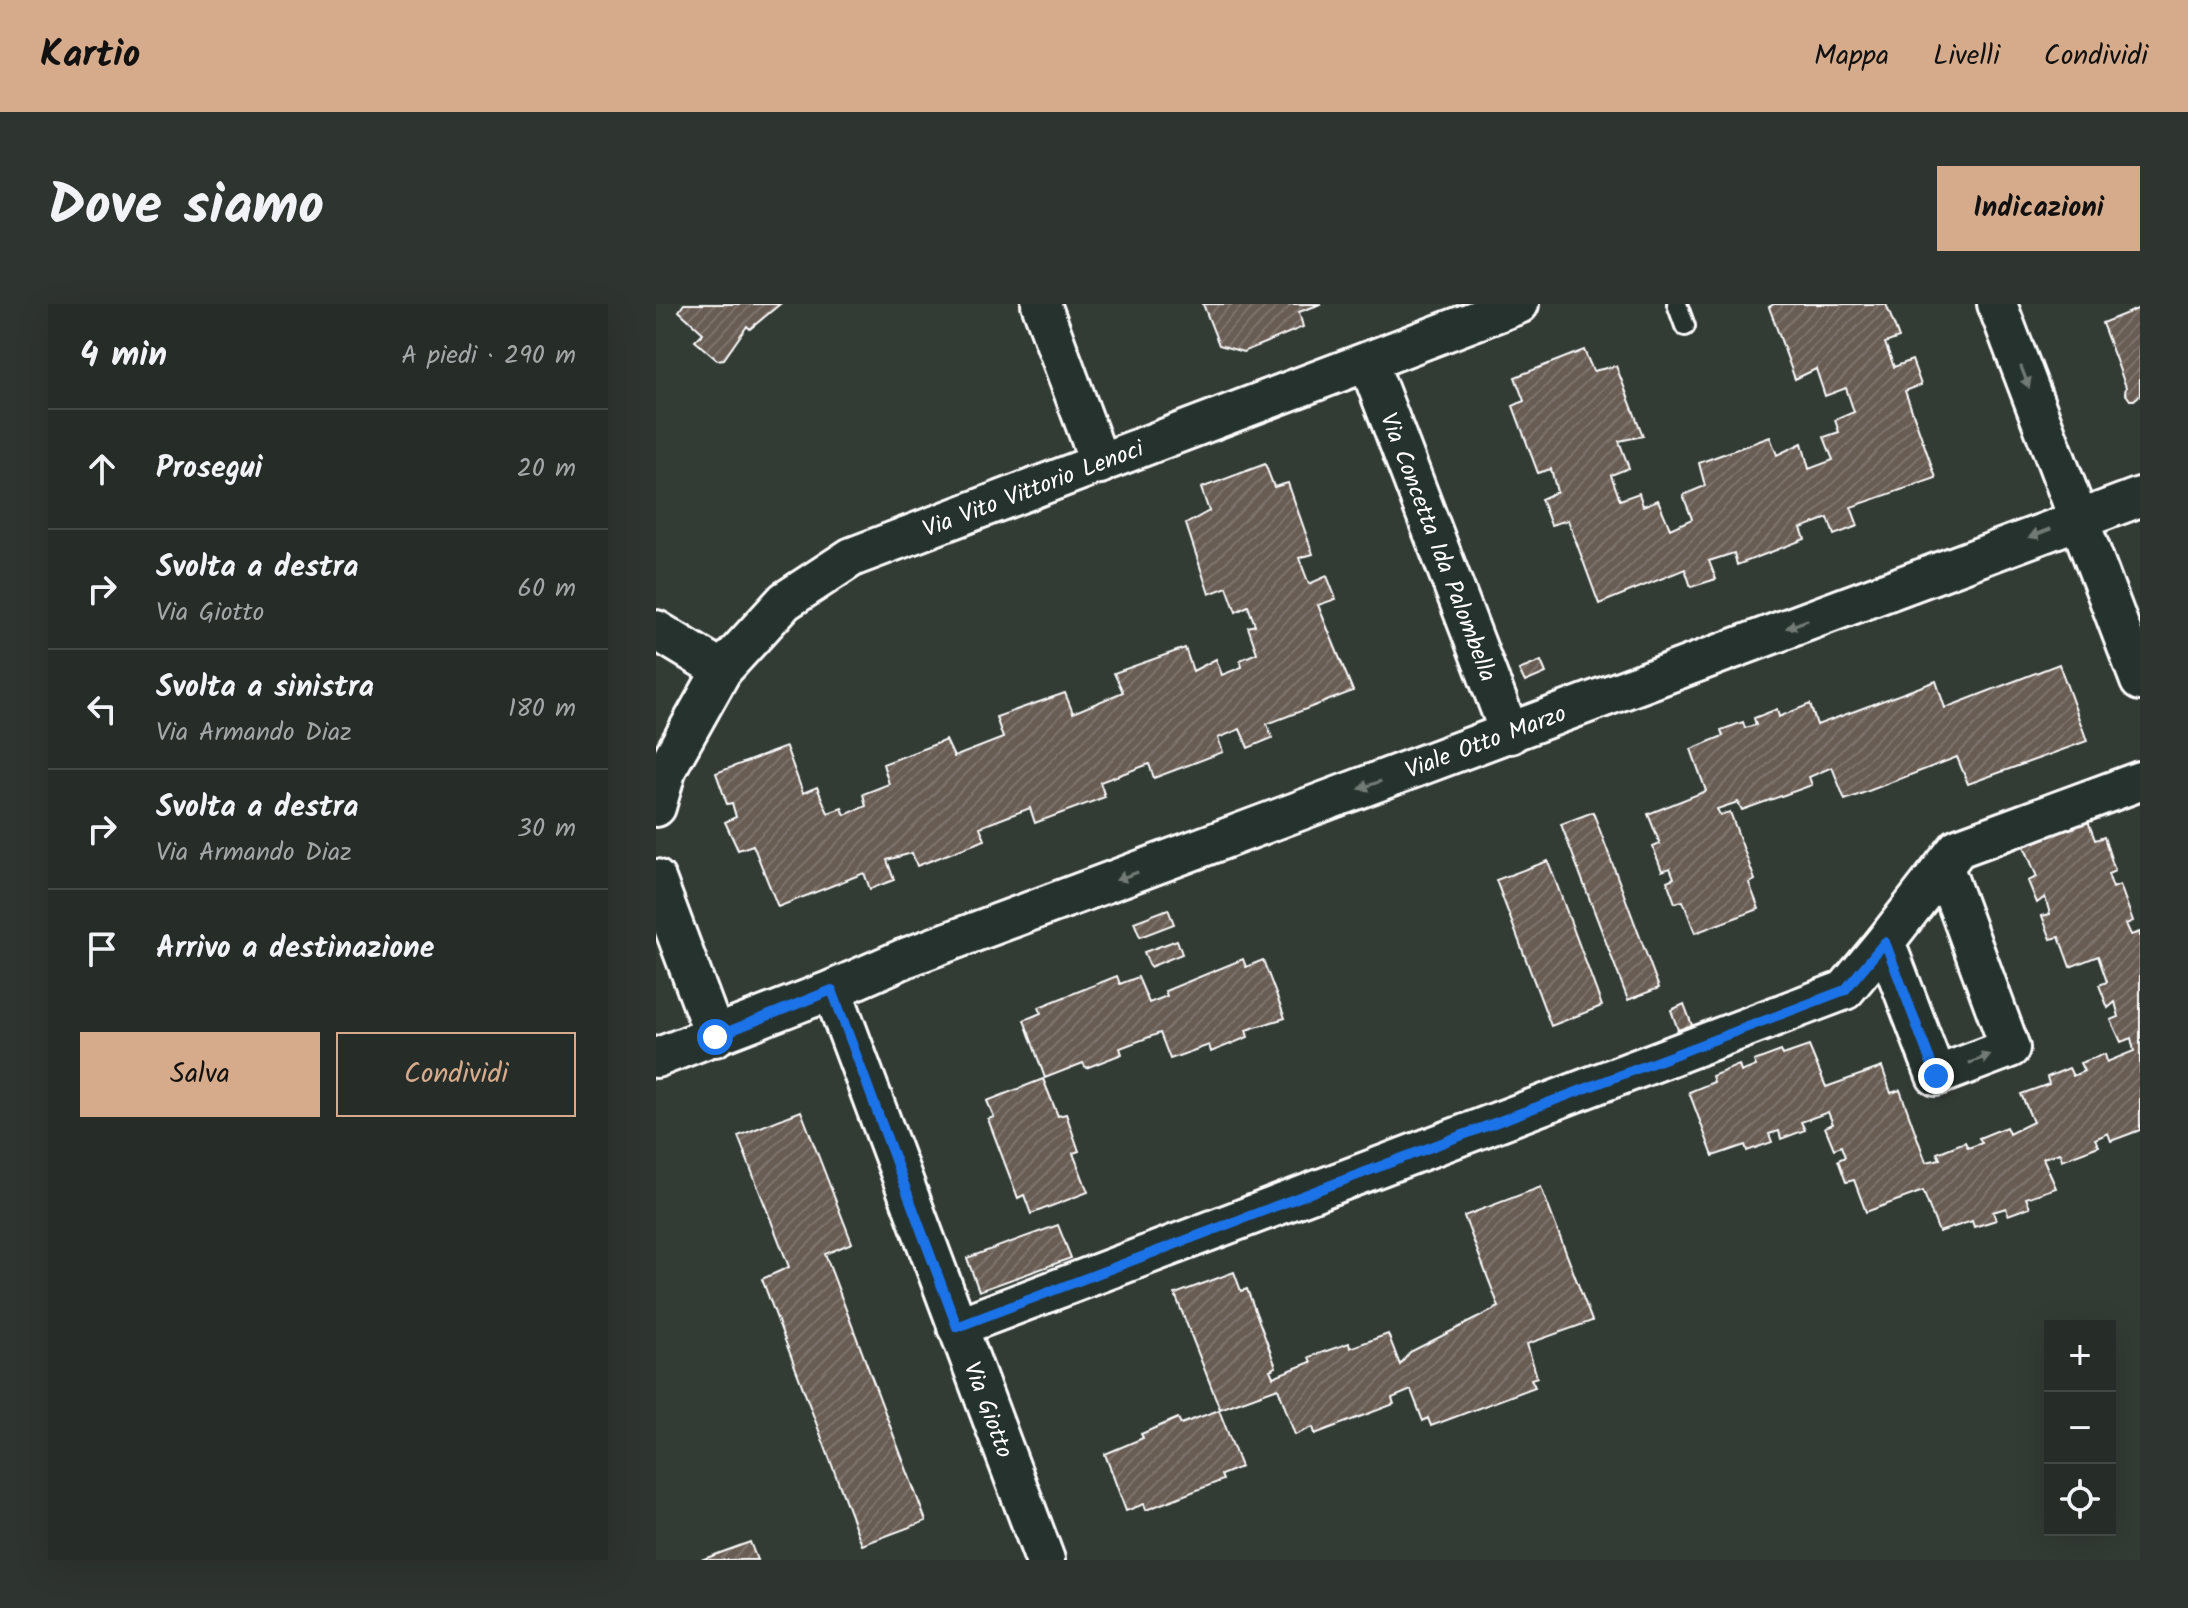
<!DOCTYPE html>
<html lang="it">
<head>
<meta charset="utf-8">
<style>
	:root { --surface:#262c28; --page:#2e3430; --text:#f1f3f6; --muted:#a4a7a8; --line:#424845; --accent:#d6ab8b }
	body { margin:0; font-family:Kalam,sans-serif; background:var(--page); color:var(--text) }
	.controls { position:absolute; right:24px; bottom:24px; display:grid; overflow:hidden; border-radius:0px; box-shadow:0 8px 32px #0002 }
	.controls button { width:72px; height:72px; display:grid; place-items:center; padding:0; border:0; border-bottom:2px solid var(--line); background:var(--surface); color:var(--text); font:40px sans-serif }
	.stop { position:absolute; width:24px; height:24px; margin:-18px; border:6px solid #1a73e8; border-radius:50%; background:#fff }
	.stop.end { background:#1a73e8; border-color:#fff; box-shadow:0 2px 8px #0008 }
	.list { margin:0; padding:0; list-style:none }
	h2 { display:flex; justify-content:space-between; align-items:center; height:104px; margin:0; padding:0 32px; font-size:34px }
	h2 small { font-size:26px; font-weight:400; color:var(--muted) }
	.list li { display:grid; grid-template-columns:52px 1fr auto; gap:24px; align-items:center; box-sizing:border-box; height:120px; padding:0 32px; border-top:2px solid var(--line) }
	.list b { display:block; font-size:30px; white-space:nowrap }
	.list p { margin:0; font-size:26px; white-space:nowrap; color:var(--muted) }
	.list em { font-size:26px; font-style:normal; color:var(--muted) }
	.actions { display:flex; gap:16px; padding:24px 32px }
	.actions a { flex:1; padding:18px 0; border:2px solid var(--accent); border-radius:0px; text-align:center; font-size:28px; color:var(--accent) }
	.actions .main { background:var(--accent); color:#111 }
	.icon { flex:none; width:44px; height:44px; fill:none; stroke:currentColor; stroke-width:2; stroke-linecap:round; stroke-linejoin:round }
	.map { position:relative; flex:none; width:1484px; height:1256px; overflow:hidden; border-radius:0px }
	header { display:flex; align-items:center; gap:48px; box-sizing:border-box; height:112px; padding:0 40px; background:var(--accent); color:#111 }
	header strong { font-size:38px }
	nav { display:flex; gap:44px; margin-inline-start:auto; font-size:28px }
	.intro { display:flex; align-items:center; justify-content:space-between; box-sizing:border-box; height:192px; padding:0 48px }
	h1 { margin:0; font-size:56px }
	.button { padding:20px 36px; border-radius:0px; background:var(--accent); color:#111; font-size:28px; font-weight:700 }
	main { display:flex; gap:48px; padding:0 48px }
	aside { flex:1; background:var(--surface); border-radius:0px; box-shadow:0 8px 32px #0002 }
	.map>svg:first-child { display:block }
	.building { fill:url(#building-hatch); stroke:#fff; stroke-width:2 }
	.lines { fill:none; stroke-linecap:round; stroke-linejoin:round }
	.lane-casing { stroke:#fff; stroke-width:24 }
	.street-casing { stroke:#fff; stroke-width:44 }
	.lane { stroke:#26332d; stroke-width:18 }
	.street { stroke:#26332d; stroke-width:38 }
	.oneway { fill:#727a76 }
	.route { stroke:#1a73e8; stroke-width:10 }
	.labels { text-anchor:middle; stroke-width:6; stroke-linejoin:round; paint-order:stroke }
	.street-label { font-size:24px; fill:#fff; stroke:#26332d }
</style>
</head>
<body>
<header>
<strong>Kartio</strong>
<nav><a>Mappa</a><a>Livelli</a><a>Condividi</a></nav>
</header>
<div class="intro"><h1>Dove siamo</h1><a class="button">Indicazioni</a></div>
<main>
<aside>
<h2>4 min<small>A piedi · 290 m</small></h2>
<ul class="list">
<li><svg class="icon" aria-label="ahead" viewBox="0 0 24 24"><path d="M12 20V5M6 11l6-6 6 6"/></svg><div><b>Prosegui</b></div><em>20 m</em></li>
<li><svg class="icon" aria-label="right" viewBox="0 0 24 24"><path d="M7 20v-9h11M14 6l5 5-5 5"/></svg><div><b>Svolta a destra</b><p>Via Giotto</p></div><em>60 m</em></li>
<li><svg class="icon" aria-label="left" viewBox="0 0 24 24"><path d="M17 20v-9H6M10 6l-5 5 5 5"/></svg><div><b>Svolta a sinistra</b><p>Via Armando Diaz</p></div><em>180 m</em></li>
<li><svg class="icon" aria-label="right" viewBox="0 0 24 24"><path d="M7 20v-9h11M14 6l5 5-5 5"/></svg><div><b>Svolta a destra</b><p>Via Armando Diaz</p></div><em>30 m</em></li>
<li><svg class="icon" aria-label="arrive" viewBox="0 0 24 24"><path d="M6 21V4h12l-3 4 3 4H6"/></svg><div><b>Arrivo a destinazione</b></div></li>
</ul>
<div class="actions"><a class="main">Salva</a><a>Condividi</a></div>
</aside>
<div class="map">
<svg width="1484" height="1256" viewBox="0 0 1484 1256">
	<defs>
		<pattern id="building-hatch" width="6" height="6" patternUnits="userSpaceOnUse" patternTransform="scale(2)"><rect width="6" height="6" fill="#675c53"/><path d="M-1 1l2-2M0 6l6-6M5 7l2-2" fill="none" stroke="#7e746d"/></pattern>
	</defs>
	<rect width="100%" height="100%" fill="#333b35"/>
	<filter id="ink" filterUnits="userSpaceOnUse"><feTurbulence type="fractalNoise" baseFrequency=".0125" numOctaves="2"/><feDisplacementMap in="SourceGraphic" scale="16" xChannelSelector="R" yChannelSelector="G"/><feConvolveMatrix kernelMatrix="1 2 1 2 8 2 1 2 1" color-interpolation-filters="sRGB"/></filter>
	<g filter="url(#ink)">
		<path class="building" d="M28 0H124L94 25 91 22 68 55 61 56 39 37 47 29 23 7Z
			M547 0H665L643 8 647 23 587 48 563 41Z
			M1118 0H1230L1243 34 1229 39 1238 63 1256 56 1265 81 1249 87 1280 174 1195 203 1202 222 1178 231 1172 214 1145 224 1149 235 1081 261 1078 249 1053 257 1060 275 1035 283 1029 265 943 300 912 216 895 221 885 195 901 188 895 165 882 169 857 102 868 97 859 73 928 46 937 67 960 62 987 132 963 137 973 164 955 171 964 196 983 189 987 202 1002 196 1014 225 1036 215 1027 191 1049 182 1043 159 1051 156 1114 133 1121 151 1146 139 1153 165 1177 156 1168 133 1183 128 1179 116 1198 108 1190 84 1169 92 1160 65 1139 75 1113 3Z
			M1484 4V91L1478 96H1474L1469 89 1470 83 1446 19Z
			M609 160 618 183 632 179 657 250 643 254 653 280 671 272 680 295 662 301 697 387 611 420 616 434 592 444 584 425 562 434 567 448 498 474 493 460 444 478 449 493 379 519 374 504 324 523 329 536 261 562 256 549 231 556 238 576 214 585 208 569 122 603 97 541 82 546 69 518 80 513 76 499 71 500 60 469 130 443 147 489 161 483 172 509 186 504 189 511 210 502 207 490 233 480 227 460 290 436 298 453 347 434 340 413 409 389 417 409 467 388 458 369 529 344 537 367 560 355 566 371 586 363 584 356 601 349 592 323 599 321 592 302 580 308 571 283 553 290 530 220 553 207 545 184Z
			M885 357 890 369 869 378 863 366Z
			M1403 360 1431 437 1312 480 1301 453 1189 496 1176 463 1153 473 1156 481 1086 506 1082 498 1061 505 1064 511 1074 508 1099 576 1093 579 1103 605 1039 629 1027 597 1019 599 1011 577 1018 574 1014 564 1006 567 997 543 1004 540 992 510 1050 487 1035 445 1067 432 1065 426 1087 418 1089 424 1100 421 1098 414 1121 405 1123 413 1154 400 1161 421 1280 377 1289 404Z
			M937 508 1003 684 972 696 905 520Z
			M1432 517 1439 536 1448 533 1459 567 1452 570 1457 584 1464 581 1477 617 1470 620 1475 631 1484 628V826L1455 837 1452 829 1439 835 1443 842 1406 856 1404 849 1387 854 1400 884 1370 894 1374 903 1352 911 1350 904 1337 908 1340 916 1318 923 1316 917 1283 928 1267 887 1210 908 1198 876 1190 878 1182 856 1189 853 1185 842 1178 845 1169 823 1177 820 1172 808 1145 818 1149 826 1125 835 1123 827 1113 830 1116 838 1091 847 1089 841 1057 852 1033 788 1058 778 1056 772 1083 761 1085 768 1100 762 1098 757 1125 747 1127 751 1153 742 1170 783 1226 763 1235 789 1244 786 1270 858 1284 855 1281 849 1309 838 1312 844 1326 839 1323 834 1350 823 1353 830 1377 818 1365 790 1393 780 1391 773 1413 764 1417 772 1428 767 1424 759 1449 750 1451 758 1478 747 1475 734 1465 738 1455 716 1463 713 1459 698 1452 704 1443 681 1451 678 1442 652 1414 663 1403 633 1395 635 1386 612 1394 610 1389 593 1381 599 1372 577 1381 573 1368 542Z
			M892 557 946 702 895 722 840 576Z
			M512 605 518 620 484 633 478 618Z
			M521 636 526 650 494 663 488 648Z
			M587 655 590 663 607 656 629 714 590 726 592 733 555 748 553 741 514 755 504 729 464 744 466 750 430 764 427 759 389 774 368 716 385 709 383 703 461 672 464 680 482 673 493 699 511 692 509 687Z
			M1028 700 1036 721 1022 726 1015 706Z
			M387 775 402 812 410 810 423 847 417 849 432 888 375 910 368 891 362 894 332 815 338 813 331 797Z
			M145 807 196 939 169 950 270 1217 206 1241 106 975 133 963 82 832Z
			M885 883 936 1017 871 1040 881 1073 875 1075 879 1083 775 1122 772 1114 767 1117 755 1086 736 1094 738 1100 659 1130 657 1123 639 1131 622 1084 564 1105 519 990 578 968 585 987 591 985 620 1063 614 1066 617 1073 655 1058 653 1053 693 1039 694 1044 732 1030 744 1061 754 1048 843 1003 808 912Z
			M402 921 415 954 323 987 311 954Z
			M563 1106 585 1163 565 1171 567 1176 490 1206 488 1200 470 1207 449 1150 487 1134 485 1130 522 1114 525 1120Z
			M94 1238 101 1256H45Z"/>
		<g class="lines">
			<defs>
				<path id="lane" d="M1021 0 1029 22"/>
				<g id="street">
					<path d="M385 0 444 160"/>
					<path d="M1341 0 1484 377"/>
					<path id="s1" d="M712 58 854 430"/>
					<path d="M0 326 66 366"/>
					<path id="s2" d="M0 503 11 464 66 366 129 297 196 253 863 0"/>
					<path d="M0 575 59 733"/>
					<path d="M1229 638 1280 772 1354 744 1288 564"/>
					<path id="s3" d="M176 686 389 1256"/>
					<path id="s4" d="M0 754 176 686 249 654 1484 193"/>
					<path d="M301 1023 1189 686 1229 638 1302 544 1484 477"/>
				</g>
			</defs>
			<use href="#lane" class="lane-casing"/>
			<use href="#street" class="street-casing"/>
			<use href="#lane" class="lane"/>
			<use href="#street" class="street"/>
		</g>
		<defs><path id="oneway-solid" d="M-6-.8H1V-3.2L6.5 0L1 3.2V.8H-6Z" transform="scale(2)"/></defs>
		<g class="oneway">
			<use href="#oneway-solid" transform="translate(1369 73) rotate(69)"/>
			<use href="#oneway-solid" transform="translate(1384 229) rotate(159)"/>
			<use href="#oneway-solid" transform="translate(1141 320) rotate(159)"/>
			<use href="#oneway-solid" transform="translate(714 481) rotate(160)"/>
			<use href="#oneway-solid" transform="translate(471 572) rotate(160)"/>
			<use href="#oneway-solid" transform="translate(1324 755) rotate(-21)"/>
		</g>
	</g>
	<g class="lines" filter="url(#ink)">
		<path class="route" d="M59 733 176 686 301 1023 1189 686 1229 638 1280 772"/>
	</g>
	<g class="labels">
		<g class="street-label">
			<text dy="8" stroke="none"><textPath href="#s2" startOffset="520">Via Vito Vittorio Lenoci</textPath></text>
			<text dy="8" stroke="none"><textPath href="#s1" startOffset="198">Via Concetta Ida Palombella</textPath></text>
			<text dy="8" stroke="none"><textPath href="#s4" startOffset="888">Viale Otto Marzo</textPath></text>
			<text dy="8" stroke="none"><textPath href="#s3" startOffset="448">Via Giotto</textPath></text>
		</g>
	</g>
</svg>
<div class="controls">
<button>+</button>
<button>−</button>
<button><svg class="icon" aria-label="locate" viewBox="0 0 24 24"><circle cx="12" cy="12" r="6"/><path d="M12 2v4M12 18v4M2 12h4M18 12h4"/></svg></button>
</div>
<div class="stop" style="left:59px;top:733px"></div>
<div class="stop end" style="left:1280px;top:772px"></div>
</div>
</main>
</body>
</html>
